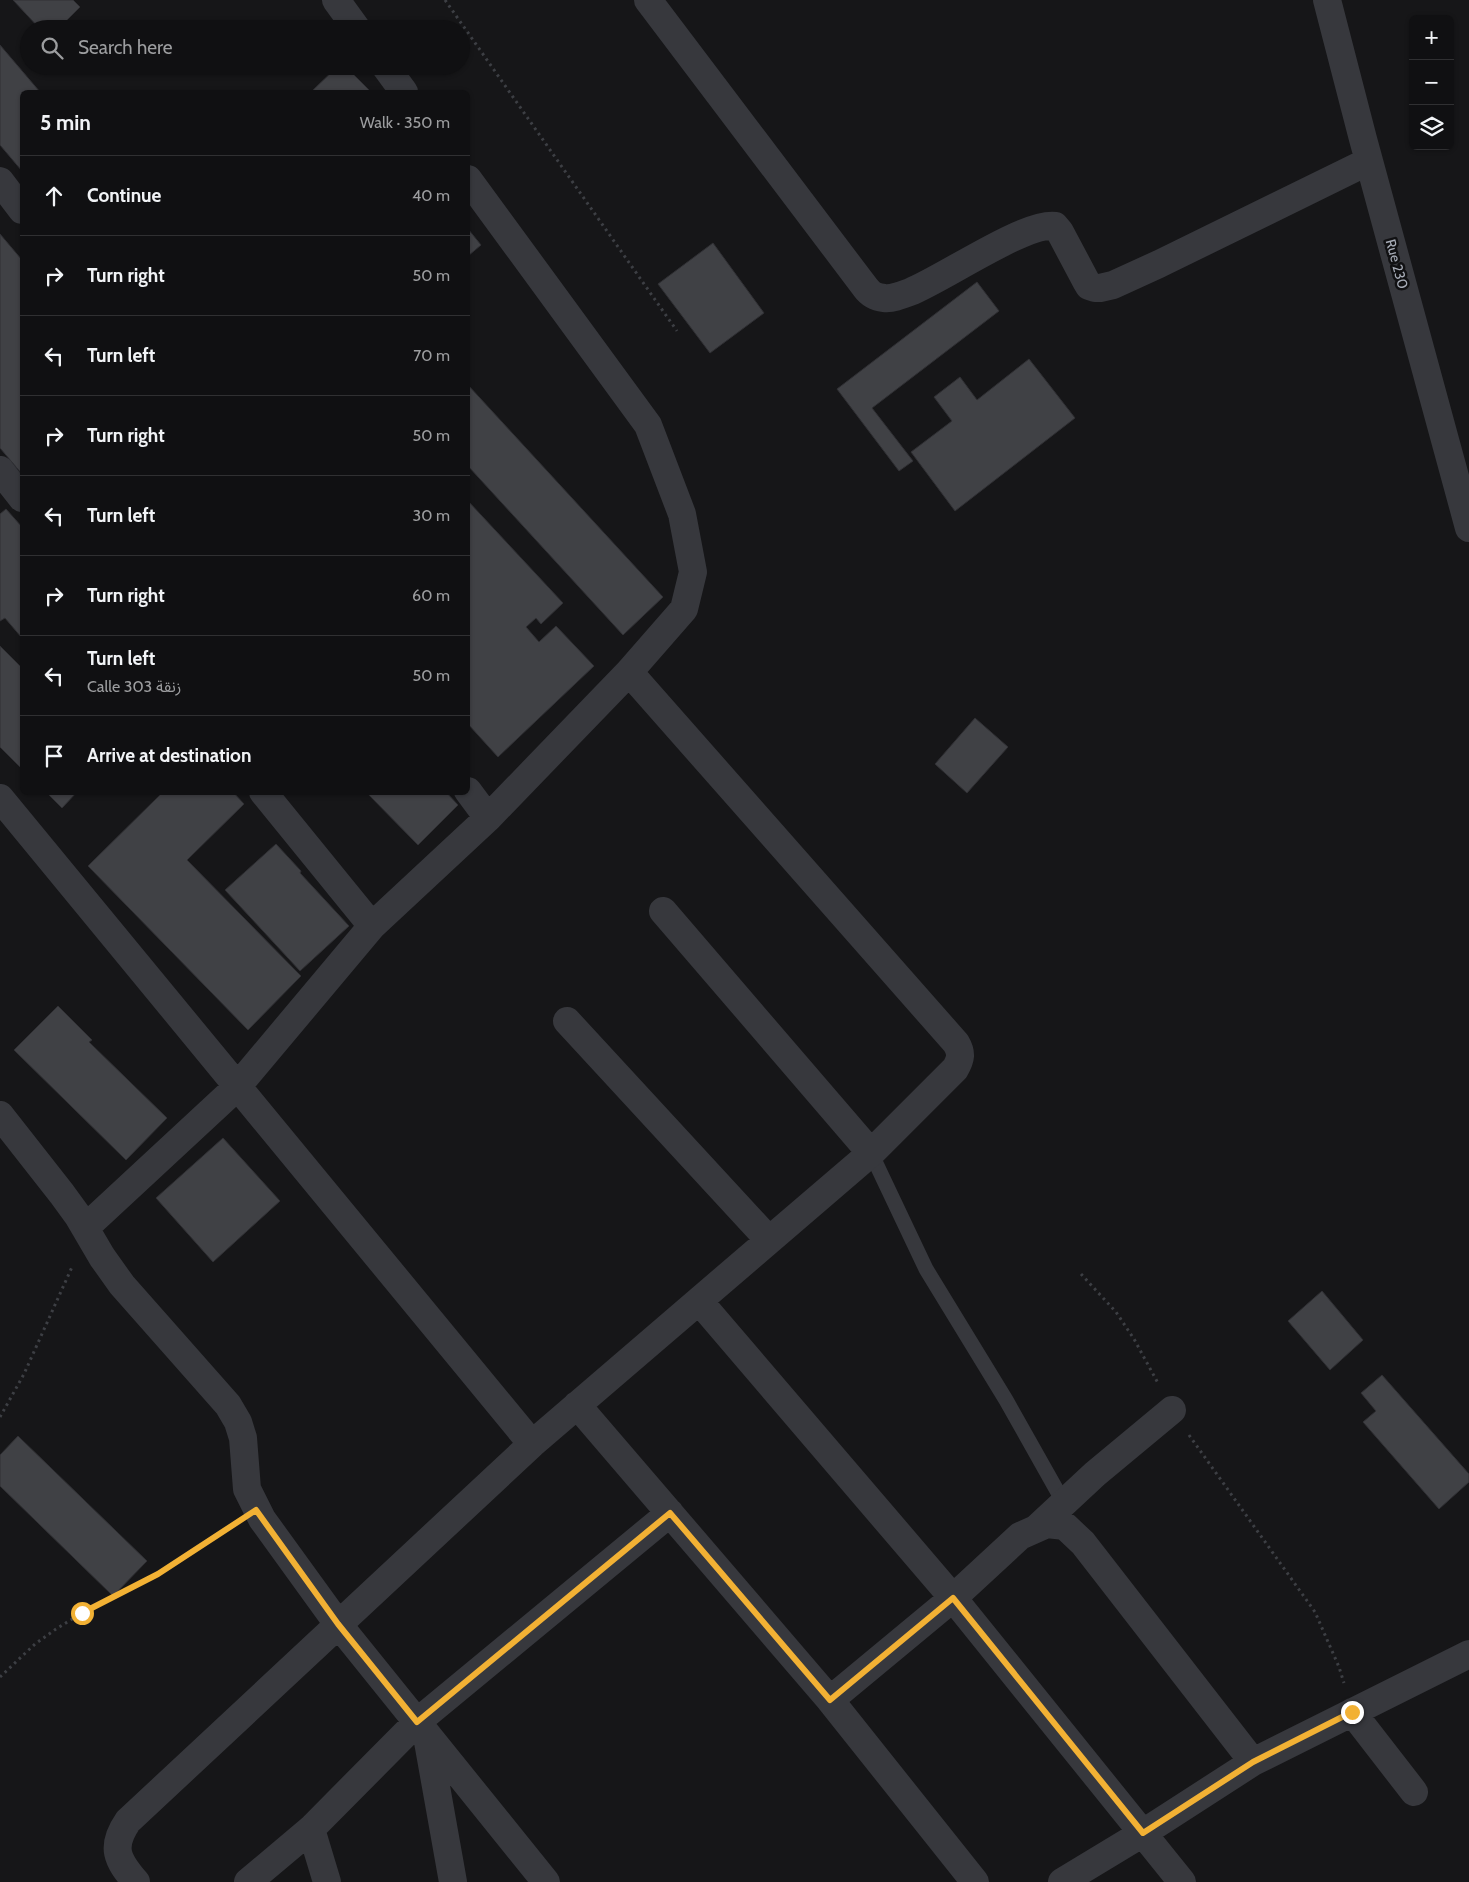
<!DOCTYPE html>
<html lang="en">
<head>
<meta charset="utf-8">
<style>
	:root { --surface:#101012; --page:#19191b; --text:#f1f3f6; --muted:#9c9d9f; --line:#303032 }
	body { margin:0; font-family:Cabin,"Noto Sans Arabic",sans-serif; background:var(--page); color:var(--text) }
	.controls { position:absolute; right:15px; top:15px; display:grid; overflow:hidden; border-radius:8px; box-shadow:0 1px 4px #0004 }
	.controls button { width:45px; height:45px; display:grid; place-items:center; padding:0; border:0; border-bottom:1px solid var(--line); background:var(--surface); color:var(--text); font:25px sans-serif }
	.stop { position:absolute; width:15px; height:15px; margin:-11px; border:4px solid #f2b134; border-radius:50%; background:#fff }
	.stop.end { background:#f2b134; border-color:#fff; box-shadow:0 1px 5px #0008 }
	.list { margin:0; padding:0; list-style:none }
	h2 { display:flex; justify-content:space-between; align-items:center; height:65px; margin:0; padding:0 20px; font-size:21px }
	h2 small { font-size:16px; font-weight:400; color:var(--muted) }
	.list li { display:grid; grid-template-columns:32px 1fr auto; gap:15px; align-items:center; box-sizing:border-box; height:80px; padding:0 20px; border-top:1px solid var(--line) }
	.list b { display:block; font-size:19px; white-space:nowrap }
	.list p { margin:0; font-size:16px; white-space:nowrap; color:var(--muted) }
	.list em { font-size:16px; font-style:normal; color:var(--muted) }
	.icon { flex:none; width:28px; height:28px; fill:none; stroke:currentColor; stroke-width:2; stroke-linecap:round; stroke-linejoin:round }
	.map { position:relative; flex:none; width:1469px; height:1882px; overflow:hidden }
	.search { position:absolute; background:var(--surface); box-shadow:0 1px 4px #0004; left:20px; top:20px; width:450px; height:55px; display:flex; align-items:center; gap:12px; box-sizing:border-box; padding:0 18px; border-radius:28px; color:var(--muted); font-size:19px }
	.panel { position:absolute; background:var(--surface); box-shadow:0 1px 4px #0004; left:20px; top:90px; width:450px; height:705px; border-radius:8px }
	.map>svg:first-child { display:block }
	.building { fill:#404145; stroke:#303034 }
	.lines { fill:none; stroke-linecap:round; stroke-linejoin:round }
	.path { stroke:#3d3f44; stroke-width:3; stroke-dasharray:2.5 4; stroke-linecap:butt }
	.lane { stroke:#37383d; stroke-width:15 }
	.street { stroke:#37383d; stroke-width:28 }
	.route { stroke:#f2b134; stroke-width:6 }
	.labels { text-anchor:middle; stroke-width:5; stroke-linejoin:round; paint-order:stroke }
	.street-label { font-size:14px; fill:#a8adb8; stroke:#111113 }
</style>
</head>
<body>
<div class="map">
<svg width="1469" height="1882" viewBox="0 0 1469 1882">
	<rect width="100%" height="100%" fill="#161618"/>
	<path class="building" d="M13 0H73L80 7 58 29H40Z
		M0 45 40 92H22V171L0 145Z
		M338 66H345L371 92H311Z
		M468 229 481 245 468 256Z
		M0 234 22 260V474L0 448Z
		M713 243 764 313 710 353 658 284Z
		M977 282 999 311 872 408 913 461 899 471 837 389Z
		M1029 359 1075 418 955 511 911 452 952 421 934 397 960 377 977 400Z
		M468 385 663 597 623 635 468 466Z
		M468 501 563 603 541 624 536 618 526 627 539 642 556 626 594 666 498 757 468 724Z
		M6 509 22 527V638L5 618 0 621V514Z
		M0 646 22 668V769L0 747Z
		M975 718 1008 747 967 793 935 764Z
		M46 792H77L62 808Z
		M163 792H233L244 804 187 860 301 976 248 1030 88 866Z
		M366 792H446L458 805 418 845Z
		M276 844 301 871 300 873 349 926 300 971 225 890Z
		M58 1006 92 1040 89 1042 167 1118 126 1160 14 1050Z
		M223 1138 280 1201 213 1262 156 1198Z
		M1322 1291 1363 1340 1330 1370 1288 1321Z
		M1382 1375 1469 1474V1482L1439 1509 1363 1422 1376 1411 1361 1393Z
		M18 1436 147 1561 113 1596 0 1486V1455Z"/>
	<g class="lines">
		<path class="path" d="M445 0 677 331
			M1081 1274 1116 1312 1134 1339 1159 1385
			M0 1417 24 1374 72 1267
			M1189 1435 1315 1612 1339 1667 1344 1683
			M0 1677 35 1644 56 1629 82 1613 158 1574 231 1526"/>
		<path class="lane" d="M871 1153 926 1269 1006 1400 1064 1503"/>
		<path class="street" d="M336 0 357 29
			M648 0 865 287C870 294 875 297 884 298 892 299 902 295 910 292 943 279 1025 222 1055 226L1060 232 1086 281 1089 286 1095 288H1100L1113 285 1159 264 1369 161
			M1327 0 1363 139 1469 528
			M385 66 404 92
			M0 181 22 210
			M0 470 22 498
			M468 791 488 818
			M263 792 372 926
			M0 798 532 1444
			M663 911 871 1153
			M567 1021 769 1240
			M0 1115 62 1194 78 1216 102 1257 122 1285 228 1405 238 1422 243 1438 247 1489 262 1519 338 1624 546 1882
			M85 1228 237 1087 372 926 488 818 629 672 684 609 693 572 682 514 648 425 468 179
			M699 1301 953 1598 1182 1882
			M577 1405 830 1700 975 1882
			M1037 1528 1095 1474 1172 1410
			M830 1700 953 1598 1020 1536 1047 1524 1065 1526 1083 1543 1253 1762
			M1352 1712 1414 1792
			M427 1736 453 1882
			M311 1829 327 1882
			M136 1882C117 1860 110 1847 128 1821L532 1444 871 1153 955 1069C961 1059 962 1053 956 1043L629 672
			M248 1882 311 1829 417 1722 670 1513
			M1062 1882 1143 1833 1253 1762 1469 1654"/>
	</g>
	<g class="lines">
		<path class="route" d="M82 1613 158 1574 256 1510 338 1624 417 1722 670 1513 830 1700 953 1598 1143 1833 1253 1762 1352 1712"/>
	</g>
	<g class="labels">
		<g class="street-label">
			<text transform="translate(1397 264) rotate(75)" y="5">Rue 230</text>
		</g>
	</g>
</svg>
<div class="controls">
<button>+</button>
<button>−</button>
<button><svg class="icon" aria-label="layers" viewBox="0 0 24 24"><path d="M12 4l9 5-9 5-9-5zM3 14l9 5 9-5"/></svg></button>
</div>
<div class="stop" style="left:82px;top:1613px"></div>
<div class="stop end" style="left:1352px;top:1712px"></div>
<div class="search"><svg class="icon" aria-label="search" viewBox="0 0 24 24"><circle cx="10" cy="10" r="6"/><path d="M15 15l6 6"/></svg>Search here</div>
<section class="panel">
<h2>5 min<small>Walk · 350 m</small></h2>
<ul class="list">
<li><svg class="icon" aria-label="ahead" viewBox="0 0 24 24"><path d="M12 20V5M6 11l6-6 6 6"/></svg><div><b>Continue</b></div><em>40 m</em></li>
<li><svg class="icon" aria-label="right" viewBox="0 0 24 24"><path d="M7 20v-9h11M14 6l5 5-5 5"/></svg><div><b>Turn right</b></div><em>50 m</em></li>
<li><svg class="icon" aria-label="left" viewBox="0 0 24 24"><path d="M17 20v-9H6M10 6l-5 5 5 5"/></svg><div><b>Turn left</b></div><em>70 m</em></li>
<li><svg class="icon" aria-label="right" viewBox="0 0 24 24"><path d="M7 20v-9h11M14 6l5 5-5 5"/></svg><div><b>Turn right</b></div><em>50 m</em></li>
<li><svg class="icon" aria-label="left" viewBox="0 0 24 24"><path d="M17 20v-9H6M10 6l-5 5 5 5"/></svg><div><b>Turn left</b></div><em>30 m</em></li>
<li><svg class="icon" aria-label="right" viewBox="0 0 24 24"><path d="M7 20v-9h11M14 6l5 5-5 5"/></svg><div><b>Turn right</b></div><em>60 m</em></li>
<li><svg class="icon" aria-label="left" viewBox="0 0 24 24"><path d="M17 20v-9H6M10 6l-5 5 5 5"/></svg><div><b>Turn left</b><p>Calle 303 زنقة</p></div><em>50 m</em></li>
<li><svg class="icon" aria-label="arrive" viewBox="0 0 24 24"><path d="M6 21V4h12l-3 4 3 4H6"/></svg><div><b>Arrive at destination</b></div></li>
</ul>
</section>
</div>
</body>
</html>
